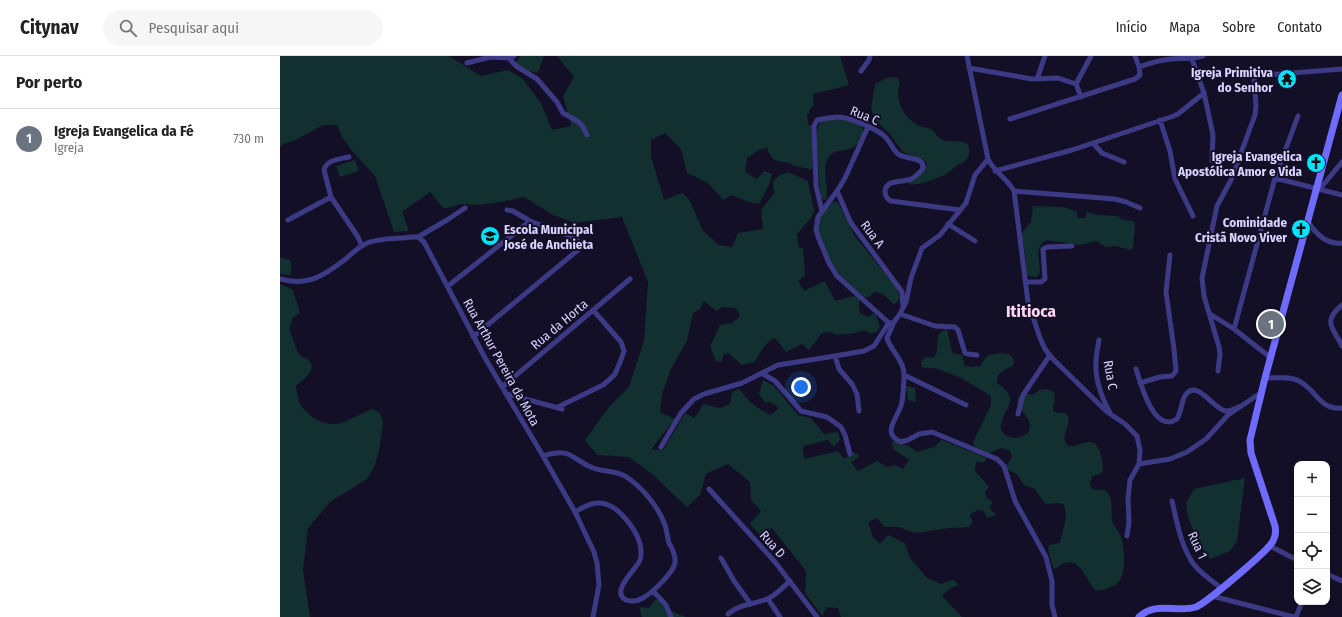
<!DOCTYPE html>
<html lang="pt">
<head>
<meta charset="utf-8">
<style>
	:root { --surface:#fff; --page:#f6f6f6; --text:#222; --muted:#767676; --line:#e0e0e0; --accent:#137a85 }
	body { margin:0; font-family:"Fira Sans Condensed",sans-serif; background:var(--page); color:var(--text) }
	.controls { position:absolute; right:12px; bottom:12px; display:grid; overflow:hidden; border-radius:8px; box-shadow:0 2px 6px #0003 }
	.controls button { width:36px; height:36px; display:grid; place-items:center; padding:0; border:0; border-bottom:1px solid var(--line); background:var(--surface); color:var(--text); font:20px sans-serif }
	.you { position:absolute; left:521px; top:331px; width:14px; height:14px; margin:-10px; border:3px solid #fff; border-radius:50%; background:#1a73e8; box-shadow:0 0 0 6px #1a73e833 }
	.badge { display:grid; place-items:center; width:26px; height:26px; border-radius:50%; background:var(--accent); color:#fff; font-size:13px; font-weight:700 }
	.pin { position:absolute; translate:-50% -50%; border:2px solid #fff; box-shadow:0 1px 4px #0006 }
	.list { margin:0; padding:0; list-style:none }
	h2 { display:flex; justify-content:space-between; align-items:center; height:52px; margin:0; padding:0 16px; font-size:17px }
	h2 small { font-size:13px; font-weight:400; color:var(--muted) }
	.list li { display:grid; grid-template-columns:26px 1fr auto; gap:12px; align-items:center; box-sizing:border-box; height:60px; padding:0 16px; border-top:1px solid var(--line) }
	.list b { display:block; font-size:15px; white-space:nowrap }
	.list p { margin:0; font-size:13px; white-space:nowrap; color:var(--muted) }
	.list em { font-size:13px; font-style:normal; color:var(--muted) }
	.icon { flex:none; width:22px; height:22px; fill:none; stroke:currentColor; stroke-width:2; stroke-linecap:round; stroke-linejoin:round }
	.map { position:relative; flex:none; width:1062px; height:561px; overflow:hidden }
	header { display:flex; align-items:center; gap:24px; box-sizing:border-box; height:56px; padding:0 20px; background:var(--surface); border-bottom:1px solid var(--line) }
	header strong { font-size:19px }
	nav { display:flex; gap:22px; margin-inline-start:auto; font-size:14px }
	.search { width:280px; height:36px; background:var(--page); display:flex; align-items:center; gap:10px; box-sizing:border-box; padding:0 14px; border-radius:22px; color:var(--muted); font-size:15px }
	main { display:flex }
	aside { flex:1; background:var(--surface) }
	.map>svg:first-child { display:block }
	.green { fill:#12302f }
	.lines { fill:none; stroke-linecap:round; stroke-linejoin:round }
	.street { stroke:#3d3a85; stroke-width:5 }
	.secondary { stroke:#6f6bff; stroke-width:7 }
	.labels { text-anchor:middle; stroke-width:4; stroke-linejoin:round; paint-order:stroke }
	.poi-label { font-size:13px; font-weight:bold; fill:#d9d4ff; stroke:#130f26; text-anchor:end }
	.street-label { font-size:13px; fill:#d9d4ff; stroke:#130f26 }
	.district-label { font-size:17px; font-weight:bold; fill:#ffd6f0; stroke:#130f26 }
</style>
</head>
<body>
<header>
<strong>Citynav</strong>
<div class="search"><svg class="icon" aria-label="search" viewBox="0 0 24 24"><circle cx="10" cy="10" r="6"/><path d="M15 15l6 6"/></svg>Pesquisar aqui</div>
<nav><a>Início</a><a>Mapa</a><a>Sobre</a><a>Contato</a></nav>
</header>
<main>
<aside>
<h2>Por perto<small></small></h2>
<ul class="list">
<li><span class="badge" style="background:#6b7280">1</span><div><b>Igreja Evangelica da Fé</b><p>Igreja</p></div><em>730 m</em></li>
</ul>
</aside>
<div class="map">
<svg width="1062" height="561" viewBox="0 0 1062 561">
	<rect width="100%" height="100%" fill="#130f26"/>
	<path class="green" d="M0 0H169L201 20 228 14 243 23 261 47 272 74 291 70 283 40 294 21 277 0H560L569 29 533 38 534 50 530 52 529 58 527 59 528 69H534L532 114 512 109 510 107C496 105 492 106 487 92L479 94 467 102 465 116 477 123 484 115 492 118 489 129 479 148 469 146 451 139 443 144 428 127 407 117 401 93 385 77 371 84V100L384 144 402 137 409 143 423 175 439 189 452 191 458 177 483 173 481 154 494 138 493 125 499 120 508 116 528 125 534 155 531 162 517 178 519 192H523L525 220 518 225 524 235 545 225 555 245 574 240 580 244 579 249 580 257 588 261 595 257 600 270 597 276 591 277 584 274C578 278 563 278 556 279L551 276 542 277 529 294 522 288 506 296 497 284 494 282C482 290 482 296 474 306L462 309 448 297 443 299 442 306 436 305 430 290 440 269 452 267 460 260 456 252 443 251 436 255 424 245 420 253 413 257 407 285 391 313 382 338 380 356 395 363 372 392V394L384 393 405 357 414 362 419 356 423 348 440 352 450 348 452 337 459 332C469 347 475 351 491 359L499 352 490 346 485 347 479 338 483 324 494 330 518 359 531 362 544 378 558 376 560 384 554 391 548 384 523 390 524 403 558 395 564 403 574 396 580 400 571 406 578 415 597 405 607 411 615 409 623 413 629 404 613 393 612 385 629 390 637 396 654 391 662 384 707 402 704 406H696L695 415C698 418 708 429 709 432L705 435 707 442 713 446 709 451 716 459 707 462 704 455 697 454 690 459 693 466 689 471 670 472 635 477 619 471H605L597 462 588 466 593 481 600 488 608 479 625 487 630 502 647 522 661 528 673 524 679 529 669 533 662 540 682 561H561L558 552 547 551 542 560 525 537 526 515 492 472 480 479 470 468 481 455 471 444 470 426 448 408 426 418 420 439 407 451 372 418 349 401 317 399 305 384 329 351 349 331 364 284 368 226 342 161 295 167 273 159 244 141 221 146 199 149 181 148 164 153 150 136 122 156 129 175 114 176 95 120 73 96 62 81 57 69H43L16 84 5 87 0 91Z
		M240 0H264L258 17 245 14 236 7Z
		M609 21 618 22 620 27C614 43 623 60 637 69 642 71 648 71 652 74 656 77 657 82 663 84 669 87 677 84 684 86 692 89 690 99 686 104 683 108 679 108 676 110 672 113 670 116 666 118 658 122 636 131 628 128V127C635 121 645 117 647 107L644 104 625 97 622 95 609 77 595 64 591 52 595 28Z
		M552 61C561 63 588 65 583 79 573 103 555 87 547 104 542 116 549 131 546 144L541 143C540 131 534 76 539 68 541 63 547 62 552 61Z
		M75 104 79 115 60 121 56 110Z
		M553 146H558L574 179 616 231C619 237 623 244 614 248 607 243 604 236 594 236L589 241H585C578 235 571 231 565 225 554 215 535 181 538 166 539 159 548 151 553 146Z
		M753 150 784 151 797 156V162H805L807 156 817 159 837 160 844 164 854 165 855 168 853 192 851 194 836 190 826 191 816 185 799 189 767 184 761 188 758 195 760 216 757 221 748 220 746 216V202L741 178 751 166Z
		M0 201 10 204 12 211 10 219 0 218Z
		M0 228 13 234 20 257 13 262 9 273C11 277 17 296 20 299 23 302 28 302 30 306 37 315 21 325 16 330 17 337 18 345 22 351 31 363 47 371 61 367 72 364 80 357 92 353L100 357 103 367 99 395 95 409 87 423 50 446 28 472 23 514 30 561H0Z
		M667 273 672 296 675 298 682 299 685 310 692 311 700 310 707 300C716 297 738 293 733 310 725 314 716 316 717 327 723 332 729 335 730 343 731 354 711 371 727 380 735 384 741 381 748 377 756 358 732 355 738 341L745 337 752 339C760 333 765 331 774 336L775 344 773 351V355L778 357H786C794 367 780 378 786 387 793 401 821 361 823 416L820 418 812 420 810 428 812 433C817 435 822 432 826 435 834 442 831 456 832 464 833 471 839 474 841 480 845 492 848 525 833 530 827 532 822 536 815 534 804 522 799 493 775 513L773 512 768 493 769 489 776 488 780 486C782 474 790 460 783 448L779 447 767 448 764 446 755 433 744 429 737 418 730 415 727 413V408L732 402 730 395 722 392C719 393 716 394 713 396 706 399 696 394 693 387L694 384 711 349V341L708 338 681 322 658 313 642 311 641 307 643 303 646 301 653 302 656 299C659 289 654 276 667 273Z
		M626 330 635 332 636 346 628 344Z
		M965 422 957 485 950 495 930 503 917 485 908 461 906 447 914 433Z
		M375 544H379L389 554 406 561H362L359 551 369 552Z"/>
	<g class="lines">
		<path class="street" d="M687 0 708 103C714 116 728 123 734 135L748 246 760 282 765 293 771 301 826 355 845 368 857 380 860 394 859 408 850 424 848 442 849 466 847 480
			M910 0 912 3 924 37 933 79 932 105
			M229 2 236 10 257 23 277 46 283 57 299 66 303 71 307 79
			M187 7 210 1 229 2 234 0
			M859 11C870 7 880 4 891 3 903 2 911 3 923 0
			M689 12 752 23 778 22 796 28 801 41
			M581 15 589 4 590 0
			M757 23 765 0
			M796 28 811 0
			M730 63 855 23 860 19 859 11 855 0
			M880 64 890 95 895 123 913 160
			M588 71 565 122 557 135 538 161 536 174 539 183 549 207 557 220 609 267
			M813 87 822 97 844 106
			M69 101C60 103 46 104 44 114L51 141 78 181 82 190
			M715 115 792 94 891 61 898 58 924 37
			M995 122 1062 139
			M1039 134 1062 106
			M557 135 571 167 620 233 622 236 623 251
			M734 135 835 143 846 146 860 152
			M542 155 536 130 534 70 537 64C544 63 551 61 558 61 570 61 594 72 603 79 610 84 612 93 618 98 624 103 644 101 643 111 643 113 642 114 640 116 637 119 634 122 631 123 622 127 606 123 605 135 605 140 607 143 611 145L680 154
			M8 164 51 141
			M1028 166C1036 178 1047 189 1062 187
			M668 168 695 185
			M138 181 167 164 185 152
			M0 223C28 231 45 219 67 202 73 196 79 191 87 187 100 182 118 183 132 181H138L144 186 205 302 263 400 295 456 314 496 317 507 319 529 313 561
			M746 226H761L765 223 763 193 767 191 792 190
			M168 230 250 165
			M1062 249C1041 267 1054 272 1062 290
			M620 258 655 270 675 271 678 274 685 297 688 298 697 299
			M930 258 954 273 991 302
			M614 266 607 282C610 293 620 301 623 312 625 316 623 340 622 346 620 360 599 377 621 386L628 384 639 378 652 376 717 403 724 410 735 445 766 501 772 525V549L775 561
			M954 273 995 122 1018 60
			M193 281 298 194 299 190 297 183 250 165 233 155 227 154
			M819 284C818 291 816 298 816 306 815 322 822 342 830 357
			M555 300 559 313 572 328 577 338 579 355
			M856 313C860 326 874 379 897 363 902 355 901 343 907 337 919 325 934 354 946 355 951 355 957 352 961 350
			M938 315 940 298 939 291 924 240 922 222 937 150 951 124 975 59 976 50 974 20 1062 13
			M483 318 495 325 521 355 547 361 561 371 565 379 570 398
			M624 319 686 349
			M985 322C996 322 1010 320 1019 325 1037 334 1039 354 1062 352
			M860 327 880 321 892 320 896 315 894 293 886 236 890 199
			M222 331 350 223
			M227 338 282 353
			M278 351 323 329 330 323 335 318 341 304 344 295 341 286 313 254
			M738 358 743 339 770 299
			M381 391 401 357 414 343 424 338 462 327 498 309 555 300 584 295 594 290 608 268 614 266 620 258 626 246 631 222 642 192 660 179 686 147 695 119 708 103
			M263 400C293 391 290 403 313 412 324 416 335 414 345 420 362 431 378 450 385 469 387 475 387 481 389 487 392 492 396 500 395 507 393 517 372 537 363 542 358 545 352 546 346 544 330 536 355 514 359 506 361 503 361 500 361 497 362 479 339 448 320 447 311 446 302 452 295 456
			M859 408 890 403 907 396 926 383 948 359 982 336
			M429 433 495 506 537 561
			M892 445C897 466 901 492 915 510 922 518 932 525 941 532
			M990 490 1017 504
			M441 502 454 525 470 547
			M1047 518 1062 525
			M373 535 386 549 391 561
			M932 540 1014 561
			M488 543 500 561
			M448 558C461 547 473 549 487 543 495 540 503 531 510 525
			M1016 561 1022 546"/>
		<path class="secondary" d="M859 561C875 545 897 557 916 551 926 547 988 495 993 485 996 480 996 475 995 470L971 397 970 384 985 322 1062 39"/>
	</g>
	<defs>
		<symbol id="temple-disc" viewBox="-11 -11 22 22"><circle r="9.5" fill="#00e5ff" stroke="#130f26"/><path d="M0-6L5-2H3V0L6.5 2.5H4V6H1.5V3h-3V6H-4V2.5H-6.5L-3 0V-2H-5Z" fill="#111"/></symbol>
		<symbol id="church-disc" viewBox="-11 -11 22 22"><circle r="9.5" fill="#00e5ff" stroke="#130f26"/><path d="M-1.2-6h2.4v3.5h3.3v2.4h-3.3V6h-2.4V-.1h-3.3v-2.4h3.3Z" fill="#111"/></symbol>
		<symbol id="school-disc" viewBox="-11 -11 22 22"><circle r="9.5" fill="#00e5ff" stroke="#130f26"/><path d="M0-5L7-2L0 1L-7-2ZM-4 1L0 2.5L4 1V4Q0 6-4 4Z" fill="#111"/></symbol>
	</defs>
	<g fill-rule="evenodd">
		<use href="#temple-disc" x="996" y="12" width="22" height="22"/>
		<use href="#church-disc" x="1025" y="96" width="22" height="22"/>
		<use href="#church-disc" x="1010" y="162" width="22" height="22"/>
		<use href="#school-disc" x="199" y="169" width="22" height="22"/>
	</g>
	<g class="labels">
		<g class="poi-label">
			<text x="993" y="21">Igreja Primitiva<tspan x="993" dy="15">do Senhor</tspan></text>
			<text x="1022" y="105">Igreja Evangelica<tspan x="1022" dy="15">Apostólica Amor e Vida</tspan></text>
			<text x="1007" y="171">Cominidade<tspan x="1007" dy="15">Cristã Novo Viver</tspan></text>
			<text x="224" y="178" text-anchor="start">Escola Municipal<tspan x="224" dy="15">José de Anchieta</tspan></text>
		</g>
		<g class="street-label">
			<text transform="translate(585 59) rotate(22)" y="5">Rua C</text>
			<text transform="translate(593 178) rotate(53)" y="5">Rua A</text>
			<text transform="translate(279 268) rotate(-40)" y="5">Rua da Horta</text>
			<text transform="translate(222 306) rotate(61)" y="5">Rua Arthur Pereira da Mota</text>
			<text transform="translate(831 319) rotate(80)" y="5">Rua C</text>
			<text transform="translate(493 488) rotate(48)" y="5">Rua D</text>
			<text transform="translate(918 489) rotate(65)" y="5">Rua 1</text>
		</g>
		<g class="district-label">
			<text x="751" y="261">Ititioca</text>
		</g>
	</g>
</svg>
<div class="controls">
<button>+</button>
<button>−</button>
<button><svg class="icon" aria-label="locate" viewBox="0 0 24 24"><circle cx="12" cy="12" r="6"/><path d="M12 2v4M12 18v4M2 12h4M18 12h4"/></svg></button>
<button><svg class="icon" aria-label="layers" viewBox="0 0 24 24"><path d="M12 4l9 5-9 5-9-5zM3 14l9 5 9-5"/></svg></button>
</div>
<div class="you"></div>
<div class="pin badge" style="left:991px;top:268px;background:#6b7280">1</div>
</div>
</main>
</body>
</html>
